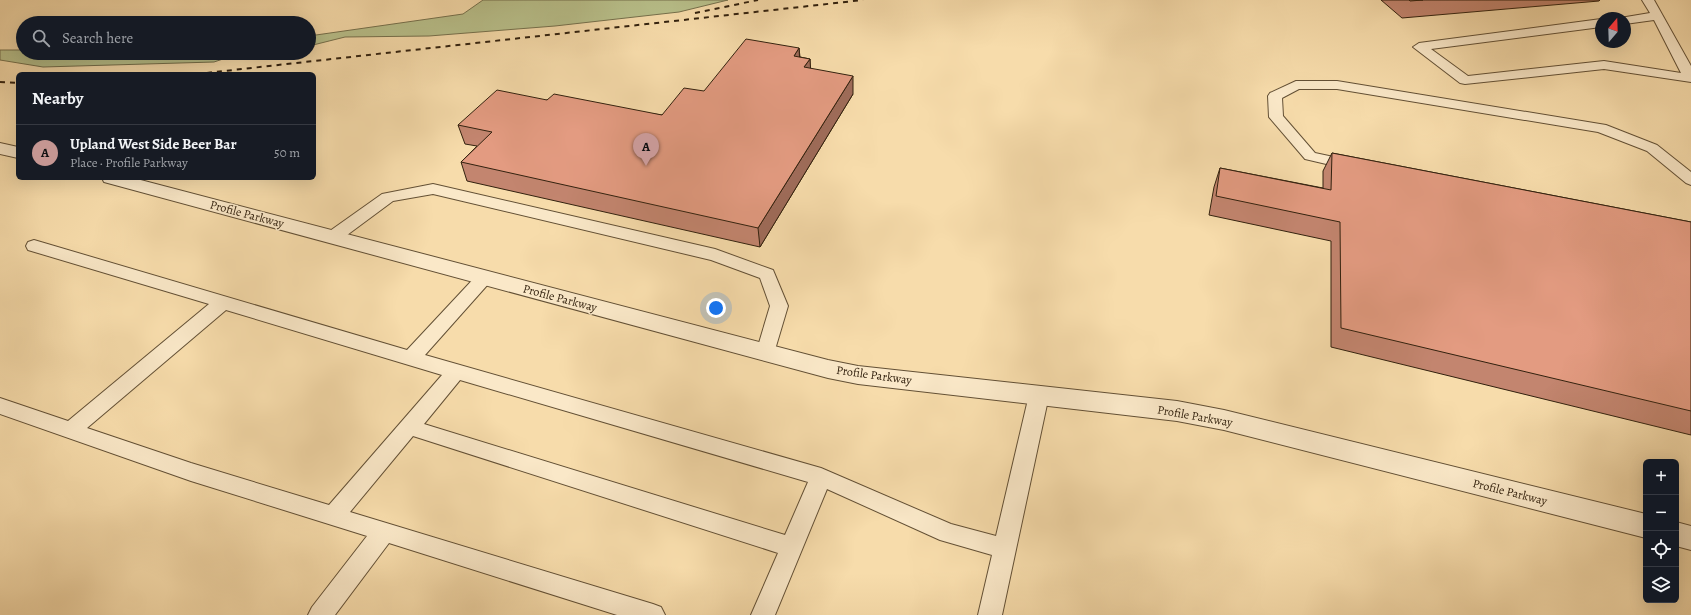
<!DOCTYPE html>
<html lang="en">
<head>
<meta charset="utf-8">
<style>
	:root { --surface:#171b24; --page:#20242c; --text:#f1f3f6; --muted:#9ea1a6; --line:#363941; --accent:#c59692 }
	body { margin:0; font-family:Alegreya,serif; background:var(--page); color:var(--text) }
	.controls { position:absolute; right:12px; bottom:12px; display:grid; overflow:hidden; border-radius:6px; box-shadow:0 4px 16px #0002 }
	.controls button { width:36px; height:36px; display:grid; place-items:center; padding:0; border:0; border-bottom:1px solid var(--line); background:var(--surface); color:var(--text); font:20px sans-serif }
	.compass { position:absolute; left:1595px; top:12px; width:36px; height:36px; border-radius:50%; background:var(--surface); box-shadow:0 4px 16px #0002; rotate:19deg }
	.you { position:absolute; left:716px; top:308px; width:14px; height:14px; margin:-10px; border:3px solid #fff; border-radius:50%; background:#1a73e8; box-shadow:0 0 0 6px #1a73e833 }
	.badge { display:grid; place-items:center; width:26px; height:26px; border-radius:50%; background:var(--accent); color:#111; font-size:13px; font-weight:700 }
	.pin { position:absolute; translate:-50% -33px; filter:drop-shadow(0 1px 2px #0008) }
	.pin::after { content:''; position:absolute; top:21px; width:14px; height:12px; background:inherit; clip-path:polygon(0 0,100% 0,50% 100%) }
	.list { margin:0; padding:0; list-style:none }
	h2 { display:flex; justify-content:space-between; align-items:center; height:52px; margin:0; padding:0 16px; font-size:17px }
	h2 small { font-size:13px; font-weight:400; color:var(--muted) }
	.list li { display:grid; grid-template-columns:26px 1fr auto; gap:12px; align-items:center; box-sizing:border-box; height:56px; padding:0 16px; border-top:1px solid var(--line) }
	.list b { display:block; font-size:15px; white-space:nowrap }
	.list p { margin:0; font-size:13px; white-space:nowrap; color:var(--muted) }
	.list em { font-size:13px; font-style:normal; color:var(--muted) }
	.icon { flex:none; width:22px; height:22px; fill:none; stroke:currentColor; stroke-width:2; stroke-linecap:round; stroke-linejoin:round }
	.map { position:relative; flex:none; width:1691px; height:615px; overflow:hidden }
	.search { position:absolute; background:var(--surface); box-shadow:0 4px 16px #0002; left:16px; top:16px; width:300px; height:44px; display:flex; align-items:center; gap:10px; box-sizing:border-box; padding:0 14px; border-radius:22px; color:var(--muted); font-size:15px }
	.panel { position:absolute; background:var(--surface); box-shadow:0 4px 16px #0002; left:16px; top:72px; width:300px; height:108px; border-radius:6px }
	.map>svg:first-child { display:block }
	.green { fill:#b9c18c; stroke:#76714d }
	.lines { fill:none; stroke-linecap:round; stroke-linejoin:round }
	.lane-casing { stroke:#635035; stroke-width:2 }
	.street-casing { stroke:#635035; stroke-width:2 }
	.lane { fill:#fae8c8; fill-rule:evenodd }
	.street { fill:#fae8c8; fill-rule:evenodd }
	.rail { stroke:#32210e; stroke-width:2; stroke-dasharray:5 5; stroke-linecap:butt }
	.wall { fill:#c3856f; stroke:#32210e }
	.shaded-wall { fill:#9f6c5a; stroke:#32210e }
	.building { fill:#e39b81; stroke:#32210e }
	.labels { text-anchor:middle; stroke-width:3; stroke-linejoin:round; paint-order:stroke }
	.street-label { font-size:12px; fill:#32210e; stroke:#fae8c8 }
</style>
</head>
<body>
<div class="map">
<svg width="1691" height="615" viewBox="0 0 1691 615">
	<rect width="100%" height="100%" fill="#f7dcab"/>
	<filter id="stains"><feTurbulence type="fractalNoise" baseFrequency=".005" numOctaves="4"/><feColorMatrix values="0 0 0 0 .2 0 0 0 0 .09 0 0 0 0 .02 0 0 0 .5 -.17"/></filter>
	<radialGradient id="worn" r=".72"><stop offset=".6" stop-color="#630" stop-opacity="0"/><stop offset="1" stop-color="#630" stop-opacity=".3"/></radialGradient>
	<path class="green" d="M483 0H728L679 12 555 26 429 36 345 37 309 46V36L463 14Z
		M0 50H23V53H241L214 62 43 67 0 60Z"/>
	<g class="lines">
		<defs>
			<path id="lane" d="M1642 0H1654L1691 66V82L1604 69 1465 84 1460 83 1413 47 1419 43 1601 19V27L1431 49 1468 76 1604 61 1681 73 1654 20 1625 24V18H1620L1650 13Z
				M1296 81H1337L1606 125 1657 145 1691 172V185L1686 183 1647 151 1598 132 1337 89H1299L1282 98 1283 116 1315 153 1357 162 1360 165 1357 168 1352 170 1305 159 1269 117 1268 96 1270 93Z
				M433 184 715 249 773 270 788 306 774 353 772 358 765 360 758 358 756 353 770 306 760 278 711 260 433 194 393 201 339 241 333 242 327 241 325 237 327 233 382 194Z
				M34 240 407 350 478 274 484 272 490 274 493 278 490 282 425 355 821 468 951 524 996 536 1029 395 1032 390 1039 387 1046 390 1049 395 1002 615H978L992 555 940 540 827 489 775 615H751L778 553 413 436 350 512 653 604 661 607 665 615H617L389 543 335 615H308L312 607 367 536 191 481 0 414V398L68 421 209 304 28 250 26 246 28 242ZM226 310 442 375 329 505 191 463 87 428ZM460 380 808 482 785 535 424 424Z"/>
			<path id="street" d="M0 143 18 147V158L0 154Z
				M102 178H133L828 360 858 366 1177 401 1224 410 1646 514V538L1224 430 1177 421 858 384 828 378 104 182Z
				M1676 522 1691 526V550L1676 546Z"/>
		</defs>
		<use href="#lane" class="lane-casing"/>
		<use href="#street" class="street-casing"/>
		<use href="#lane" class="lane"/>
		<use href="#street" class="street"/>
		<path class="rail" d="M695 13 758 0
			M197 74 863 0
			M0 82 18 83"/>
	</g>
	<path class="wall" d="M1381 0H1600L1599 1 1402 18Z
		M799 48 800 57 810 59V68L853 94 760 247 467 181 461 162 477 146 465 144 458 125 547 100 662 115Z
		M1332 153 1691 222V435L1331 347V241L1209 215 1214 187 1220 168 1323 188V171Z"/>
	<path class="shaded-wall" d="M799 48 800 66 794 56Z
		M810 59 811 76 804 67Z
		M853 76V94L760 247 758 228Z"/>
	<path class="building" d="M1409 0H1423L1410 1Z
		M746 39 799 48 794 56 810 59 804 67 853 76 758 228 461 162 492 132 458 125 497 90 547 100 554 94 662 115 684 88 704 91Z
		M1332 153 1691 222V411L1341 328 1340 222 1216 196 1220 168 1331 190Z"/>
	<g class="labels">
		<g class="street-label">
			<text transform="translate(247 214) rotate(15)" y="4">Profile Parkway</text>
			<text transform="translate(560 298) rotate(15)" y="4">Profile Parkway</text>
			<text transform="translate(874 375) rotate(8)" y="4">Profile Parkway</text>
			<text transform="translate(1195 416) rotate(10)" y="4">Profile Parkway</text>
			<text transform="translate(1510 492) rotate(14)" y="4">Profile Parkway</text>
		</g>
	</g>
	<rect width="100%" height="100%" filter="url(#stains)"/>
	<rect width="100%" height="100%" fill="url(#worn)"/>
</svg>
<div class="controls">
<button>+</button>
<button>−</button>
<button><svg class="icon" aria-label="locate" viewBox="0 0 24 24"><circle cx="12" cy="12" r="6"/><path d="M12 2v4M12 18v4M2 12h4M18 12h4"/></svg></button>
<button><svg class="icon" aria-label="layers" viewBox="0 0 24 24"><path d="M12 4l9 5-9 5-9-5zM3 14l9 5 9-5"/></svg></button>
</div>
<svg class="compass" viewBox="-18 -18 36 36"><path d="M0-13l5 13h-10z" fill="#e53935"/><path d="M0 13l5-13h-10z" fill="#9ea1a6"/></svg>
<div class="you"></div>
<div class="pin badge" style="left:646px;top:166px">A</div>
<div class="search"><svg class="icon" aria-label="search" viewBox="0 0 24 24"><circle cx="10" cy="10" r="6"/><path d="M15 15l6 6"/></svg>Search here</div>
<section class="panel">
<h2>Nearby<small></small></h2>
<ul class="list">
<li><span class="badge">A</span><div><b>Upland West Side Beer Bar</b><p>Place · Profile Parkway</p></div><em>50 m</em></li>
</ul>
</section>
</div>
</body>
</html>
